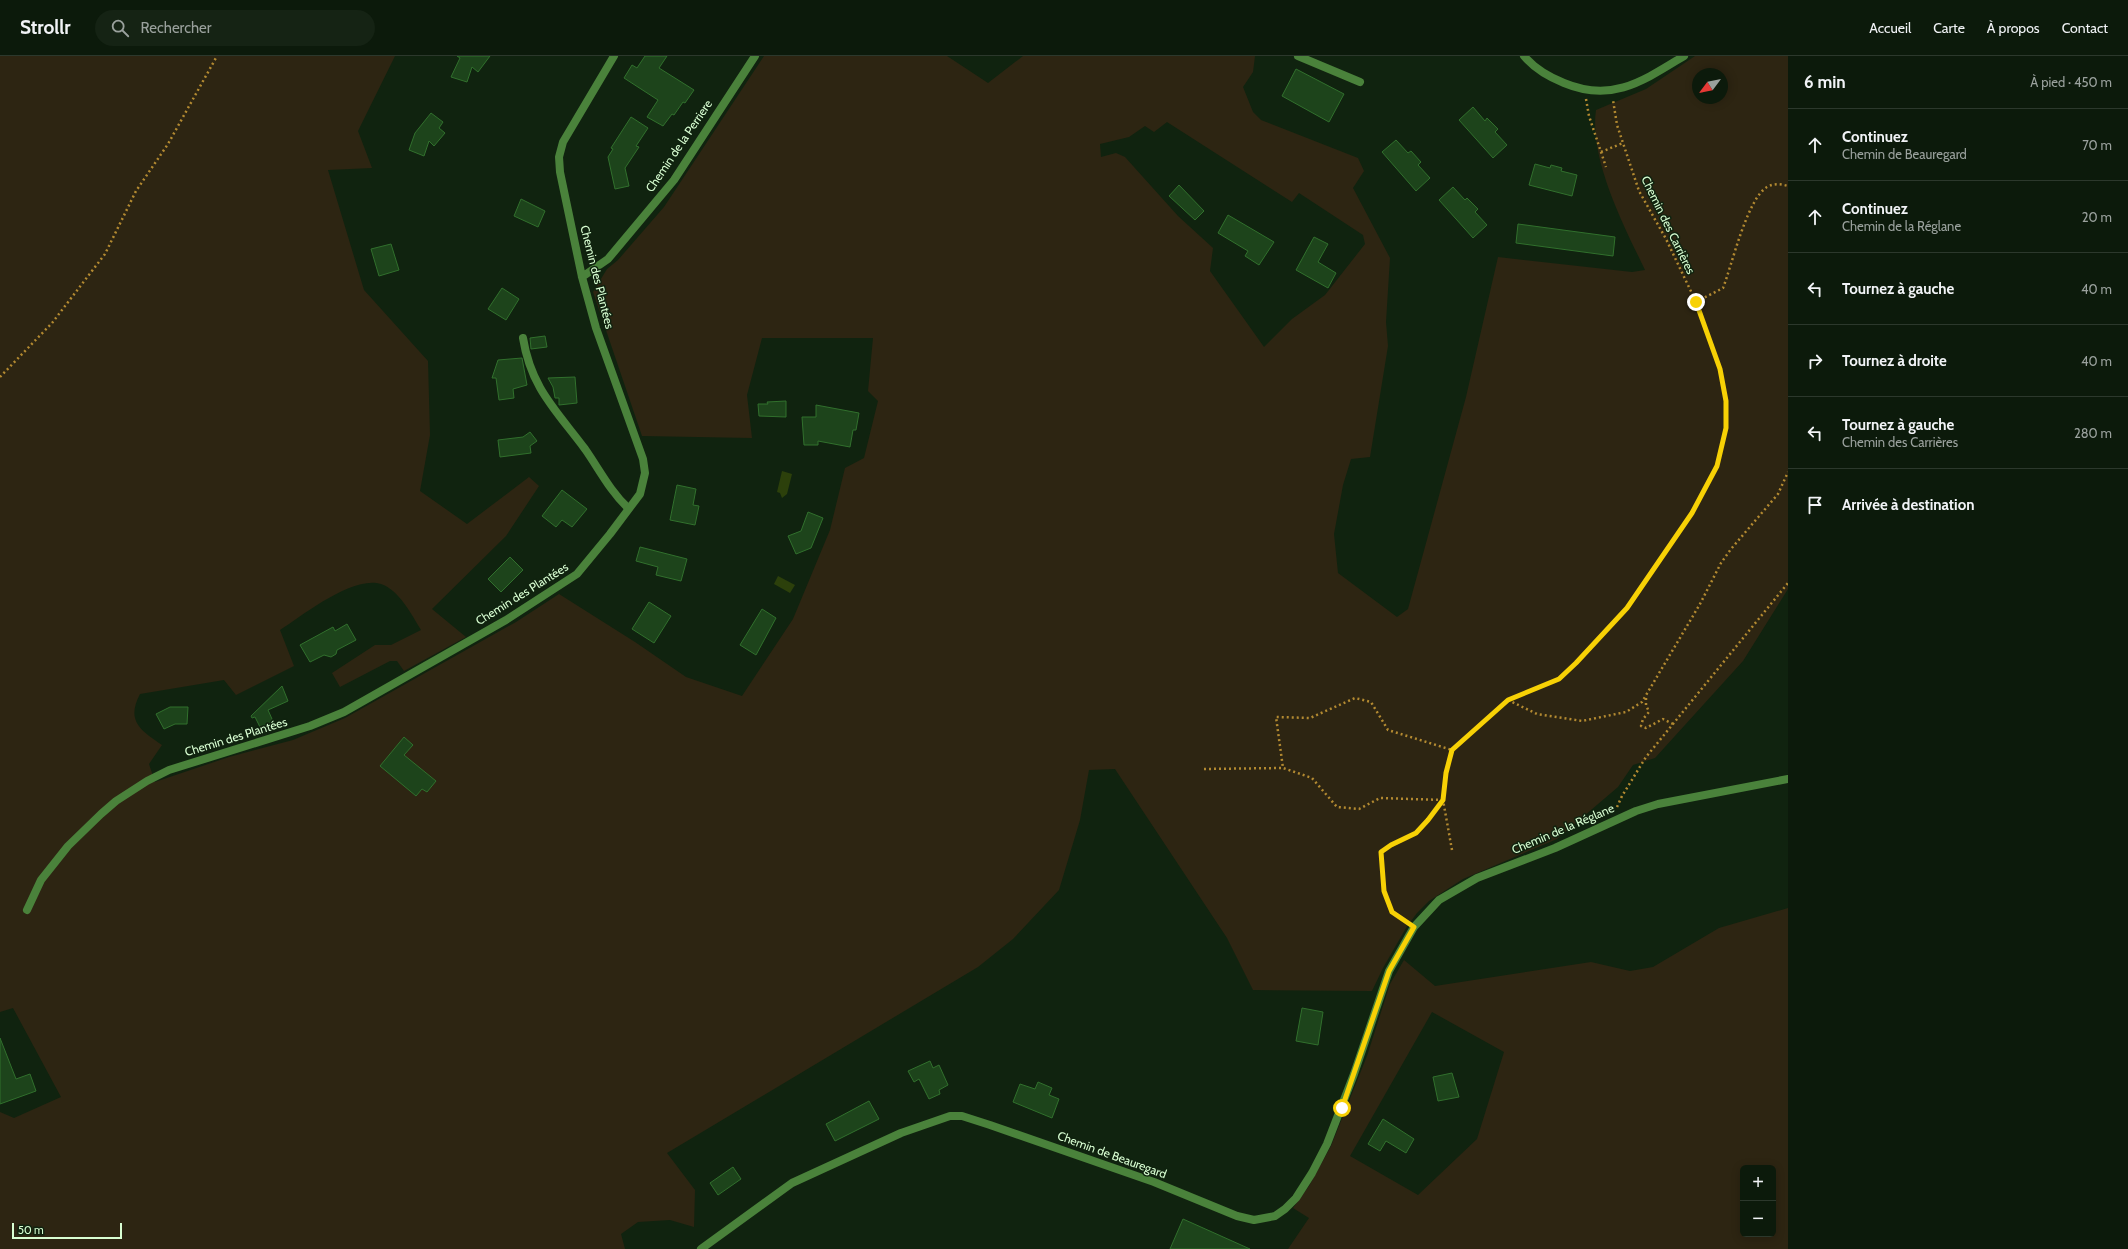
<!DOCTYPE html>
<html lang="fr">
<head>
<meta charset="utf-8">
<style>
	:root { --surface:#0c1a0b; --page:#152314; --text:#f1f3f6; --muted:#9aa19d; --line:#2c382c }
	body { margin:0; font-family:Cabin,sans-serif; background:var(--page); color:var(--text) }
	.controls { position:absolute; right:12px; bottom:12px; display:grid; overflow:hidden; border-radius:6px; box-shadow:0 2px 10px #0003 }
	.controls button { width:36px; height:36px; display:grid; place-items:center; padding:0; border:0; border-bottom:1px solid var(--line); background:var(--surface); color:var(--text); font:20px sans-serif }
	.compass { position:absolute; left:1692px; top:12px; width:36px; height:36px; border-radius:50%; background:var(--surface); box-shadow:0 2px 10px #0003; rotate:238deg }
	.scale { position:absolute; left:12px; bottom:10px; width:110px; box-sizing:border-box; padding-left:4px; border:2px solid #d8fed2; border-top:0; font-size:11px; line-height:14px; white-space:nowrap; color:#d8fed2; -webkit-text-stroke:3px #10230f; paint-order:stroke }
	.stop { position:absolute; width:12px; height:12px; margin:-9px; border:3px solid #f7d105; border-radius:50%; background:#fff }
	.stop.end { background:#f7d105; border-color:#fff; box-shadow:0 1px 4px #0008 }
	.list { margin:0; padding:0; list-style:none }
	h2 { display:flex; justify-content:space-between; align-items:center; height:52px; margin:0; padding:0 16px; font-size:17px }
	h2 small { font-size:13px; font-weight:400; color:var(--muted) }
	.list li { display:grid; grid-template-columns:26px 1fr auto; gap:12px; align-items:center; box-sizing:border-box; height:72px; padding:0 16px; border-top:1px solid var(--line) }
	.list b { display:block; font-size:15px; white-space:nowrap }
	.list p { margin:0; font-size:13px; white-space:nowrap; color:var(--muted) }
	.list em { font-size:13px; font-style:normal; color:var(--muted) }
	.icon { flex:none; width:22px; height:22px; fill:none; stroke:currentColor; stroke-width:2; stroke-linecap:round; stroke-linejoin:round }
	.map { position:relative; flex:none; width:1788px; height:1193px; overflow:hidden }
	header { display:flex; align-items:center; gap:24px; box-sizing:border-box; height:56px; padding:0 20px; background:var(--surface); border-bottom:1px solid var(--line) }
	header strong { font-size:19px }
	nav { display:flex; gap:22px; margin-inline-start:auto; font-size:14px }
	.search { width:280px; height:36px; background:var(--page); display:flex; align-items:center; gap:10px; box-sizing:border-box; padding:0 14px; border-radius:22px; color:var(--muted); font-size:15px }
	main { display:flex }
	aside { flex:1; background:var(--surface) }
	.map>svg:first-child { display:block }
	.green { fill:#2d2512; fill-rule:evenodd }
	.water { fill:#2c400b }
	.building { fill:#1d441b; stroke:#31702d }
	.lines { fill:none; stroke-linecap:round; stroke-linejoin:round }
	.path { stroke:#b38a31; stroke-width:2.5; stroke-dasharray:2 3; stroke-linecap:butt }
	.service { stroke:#4a823b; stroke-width:8 }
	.minor { stroke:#4a823b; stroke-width:8 }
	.route { stroke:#f7d105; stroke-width:5 }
	.labels { text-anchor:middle; stroke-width:3; stroke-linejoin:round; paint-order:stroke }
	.street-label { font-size:12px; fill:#d8fed2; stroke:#10230f }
</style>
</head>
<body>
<header>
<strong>Strollr</strong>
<div class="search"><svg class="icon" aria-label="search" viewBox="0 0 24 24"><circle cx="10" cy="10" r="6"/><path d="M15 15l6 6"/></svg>Rechercher</div>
<nav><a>Accueil</a><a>Carte</a><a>À propos</a><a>Contact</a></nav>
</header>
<main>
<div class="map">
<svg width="1788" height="1193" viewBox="0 0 1788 1193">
	<rect width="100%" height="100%" fill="#10230f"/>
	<path class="green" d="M0 0H395L358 75 372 112 328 114 364 234 428 305 430 379 420 435 467 468 529 421 539 430 506 480 432 553 466 581 404 615 397 605H390L340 631 332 617 375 589H391L421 574C412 559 399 534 381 528 353 519 303 559 280 574L294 610 236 639 224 624 140 638C126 665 140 674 162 689L149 708 155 726 229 701 293 684 345 662 516 566 559 538 635 586 686 621 742 640 793 563 830 474 845 412 864 402 878 345 868 335 873 282H762L747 339 752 382 642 380 593 236 607 213 618 204 664 151 764 0H947L988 27 1023 0H1255L1253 16 1243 31 1253 56 1261 64 1358 102 1364 115 1353 132 1390 202 1386 266 1388 290 1370 401 1351 403 1343 429 1334 478 1338 517 1397 561 1408 553 1466 341 1498 201 1632 216 1645 214C1624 170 1589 103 1596 54L1646 33 1695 0H1788V533L1743 605 1655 702 1633 709 1618 731 1557 783 1463 823 1429 845 1417 857 1406 872 1383 912 1372 935 1253 934 1227 882 1115 713 1089 714 1080 764 1059 834 1013 883 978 911 667 1097 695 1134 694 1171 670 1164 638 1166 621 1178 625 1193H0V1056L14 1062 61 1041 13 952 0 956ZM1698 18H1722V42H1698ZM1167 66 1292 146 1299 137 1363 179 1365 188 1325 239 1292 263 1264 291 1210 215 1213 192 1178 160 1125 101 1116 97 1101 101 1100 88 1129 81 1145 70 1154 76Z
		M1788 852V1193H1288L1309 1162 1293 1152 1309 1130 1331 1090 1367 1000 1390 928 1404 904 1435 930 1591 906 1630 915 1653 911 1719 872ZM1432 956 1504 996 1477 1083 1418 1139 1350 1100ZM1743 1112H1773V1178H1743Z"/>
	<path class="water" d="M782 415 792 418 787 438 782 442 780 437 777 436Z
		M778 520 795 529 790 537 774 528Z"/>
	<path class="building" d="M457 0H490L478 16 472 11 467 26 451 21 460 2Z
		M645 0H667L659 12 694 34 685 47 683 46 674 59 672 58 663 70 647 61 658 44 624 22 632 9 637 12Z
		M1296 13 1344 38 1329 66 1282 40Z
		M1473 51 1485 65 1487 62 1498 73 1495 76 1507 89 1493 102 1459 64Z
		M431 57 443 66 439 72 445 77 434 90 429 85 424 100 409 94 415 77Z
		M631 61 648 72 636 90 639 91 625 112 629 130 615 133 608 101 613 93 611 92Z
		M1396 84 1408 97 1411 95 1421 106 1418 109 1430 122 1416 135 1382 96Z
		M1535 108 1550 112 1551 109 1562 112 1561 115 1577 119 1572 140 1529 129Z
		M1179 129 1204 155 1195 164 1169 140Z
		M1453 131 1465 144 1467 142 1478 153 1475 156 1487 169 1473 182 1439 144Z
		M521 143 545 155 538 171 514 160Z
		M1228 159 1274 186 1259 209 1245 200 1248 195 1218 177Z
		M1518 168 1615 181 1613 200 1516 187Z
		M1314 181 1328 188 1318 206 1336 217 1328 232 1296 214Z
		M391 188 399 214 379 220 371 193Z
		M502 232 519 243 506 264 488 253Z
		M545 280 547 291 531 293 530 282Z
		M522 302 527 329 513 333 514 342 499 344 496 322H492L498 304Z
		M575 321 577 347 559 349V342H555L553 331 548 322Z
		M786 345V361L759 360 758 348H768L767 346Z
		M816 349 859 357 856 374H853L850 391 818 385V389H804L802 361H816Z
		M530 376 537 385 530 390 531 397 500 401 498 384 523 381Z
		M677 429 696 433 693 449 699 450 695 469 670 464Z
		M562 434 587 453 572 471 562 464 556 471 542 460Z
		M808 456 823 462 811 492 796 498 788 480 801 475Z
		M640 491 687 503 681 525 656 519 658 511 636 505Z
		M510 501 523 514 501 536 488 523Z
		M649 546 671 560 654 587 632 573Z
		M762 553 776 562 756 599 740 589Z
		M347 568 356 584 337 594 336 598 331 601 324 599 310 606 300 589 333 571 335 575Z
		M282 630 288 645 268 654 276 672 263 677 255 661 252 662 251 660Z
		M170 651H188L187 668H175L164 673 156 658Z
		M404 681 413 689 404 699 436 725 427 736 422 733 416 740 380 710Z
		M1302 952 1323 956 1318 989 1296 985Z
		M0 982 16 1023 30 1018 36 1035 0 1048Z
		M930 1005 933 1012 939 1009 948 1029 939 1034 940 1038 929 1043 919 1023 914 1026 908 1015Z
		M1452 1017 1459 1041 1438 1045 1433 1021Z
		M1038 1026 1052 1032 1049 1039 1059 1043 1052 1062 1013 1046 1020 1028 1035 1033Z
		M869 1045 879 1063 835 1085 826 1068Z
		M1383 1063 1414 1083 1406 1097 1386 1085 1380 1095 1368 1088Z
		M733 1111 741 1123 718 1139 710 1127Z
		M1183 1163 1250 1193H1170Z"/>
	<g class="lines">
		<path class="path" d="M1586 43 1589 60 1606 111
			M1601 96 1623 87
			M1696 246 1723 232C1732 209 1747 143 1767 131 1774 127 1781 128 1788 130
			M0 321 52 267 105 198 136 135 168 88 217 0
			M1646 642V649L1649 656 1643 663 1641 670 1646 672 1663 663 1673 668
			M1508 644 1537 658 1582 665 1626 656 1642 646 1700 548 1721 507 1731 493 1778 438 1788 416
			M1204 713 1283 712
			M1443 744 1380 742 1359 753 1337 751 1312 722 1283 712 1276 661 1310 662 1355 642 1371 646 1388 674 1452 694
			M1617 751 1622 740 1646 701 1788 527
			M1452 794 1443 744 1446 717 1452 694 1508 644 1559 623 1592 591 1627 552 1692 457 1717 410 1726 372V345L1720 313 1696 246 1666 183 1639 135 1617 69 1613 44
			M1405 865 1392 856 1384 835 1381 796C1392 788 1406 784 1417 776 1427 768 1435 755 1443 744"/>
		<path class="service" d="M1298 0 1360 26
			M523 282C531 332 556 354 585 393 599 413 610 435 628 452"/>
		<path class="minor" d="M1524 0C1534 12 1549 21 1564 27 1612 47 1643 25 1684 0
			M582 221 608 203 674 124 755 0
			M27 854 41 824 68 790 101 758 116 745 147 725 169 714 310 670 344 656 506 564 577 518 610 478 640 438 645 417 643 403 596 272 582 221 560 116 559 101 563 86 614 0
			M701 1193 792 1127 901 1077 950 1060H962L990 1069 1154 1126 1237 1160 1254 1164 1275 1160 1285 1153 1296 1142 1312 1117 1327 1088 1354 1018 1389 915 1414 871 1439 844 1477 822 1555 792 1636 755 1658 748 1788 723"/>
	</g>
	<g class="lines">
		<path class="route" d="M1342 1052 1389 915 1414 871 1392 856 1384 835 1381 796 1391 789 1416 777 1428 764 1443 744 1446 717 1452 694 1508 644 1559 623 1576 607 1627 552 1692 457 1717 410 1726 372V345L1720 313 1696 246"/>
	</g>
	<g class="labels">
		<g class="street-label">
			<text transform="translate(679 90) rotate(-56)" y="4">Chemin de la Perriere</text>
			<text transform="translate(1668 169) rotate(64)" y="4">Chemin des Carrières</text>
			<text transform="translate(597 221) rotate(76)" y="4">Chemin des Plantées</text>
			<text transform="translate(522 538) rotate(-32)" y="4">Chemin des Plantées</text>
			<text transform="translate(236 681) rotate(-17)" y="4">Chemin des Plantées</text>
			<text transform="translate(1563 773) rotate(-23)" y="4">Chemin de la Réglane</text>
			<text transform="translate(1112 1099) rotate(20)" y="4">Chemin de Beauregard</text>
		</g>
	</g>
</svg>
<div class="controls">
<button>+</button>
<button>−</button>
</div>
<svg class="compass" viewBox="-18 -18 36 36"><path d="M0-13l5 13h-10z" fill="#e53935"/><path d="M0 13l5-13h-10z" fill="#9aa19d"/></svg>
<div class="scale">50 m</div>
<div class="stop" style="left:1342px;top:1052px"></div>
<div class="stop end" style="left:1696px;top:246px"></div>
</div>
<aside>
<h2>6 min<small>À pied · 450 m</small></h2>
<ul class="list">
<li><svg class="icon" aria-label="ahead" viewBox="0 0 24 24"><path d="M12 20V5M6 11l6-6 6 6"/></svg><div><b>Continuez</b><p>Chemin de Beauregard</p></div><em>70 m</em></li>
<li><svg class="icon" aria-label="ahead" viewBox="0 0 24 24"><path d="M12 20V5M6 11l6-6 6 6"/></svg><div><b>Continuez</b><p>Chemin de la Réglane</p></div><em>20 m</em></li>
<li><svg class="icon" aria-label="left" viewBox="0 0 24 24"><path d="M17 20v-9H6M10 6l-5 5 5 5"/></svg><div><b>Tournez à gauche</b></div><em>40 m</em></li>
<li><svg class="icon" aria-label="right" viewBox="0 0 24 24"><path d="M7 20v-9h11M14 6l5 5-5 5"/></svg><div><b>Tournez à droite</b></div><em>40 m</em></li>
<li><svg class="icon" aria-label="left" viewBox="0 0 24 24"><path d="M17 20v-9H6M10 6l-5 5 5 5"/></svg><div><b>Tournez à gauche</b><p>Chemin des Carrières</p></div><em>280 m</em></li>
<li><svg class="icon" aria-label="arrive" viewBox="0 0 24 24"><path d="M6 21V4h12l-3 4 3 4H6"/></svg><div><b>Arrivée à destination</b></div></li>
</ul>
</aside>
</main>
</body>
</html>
